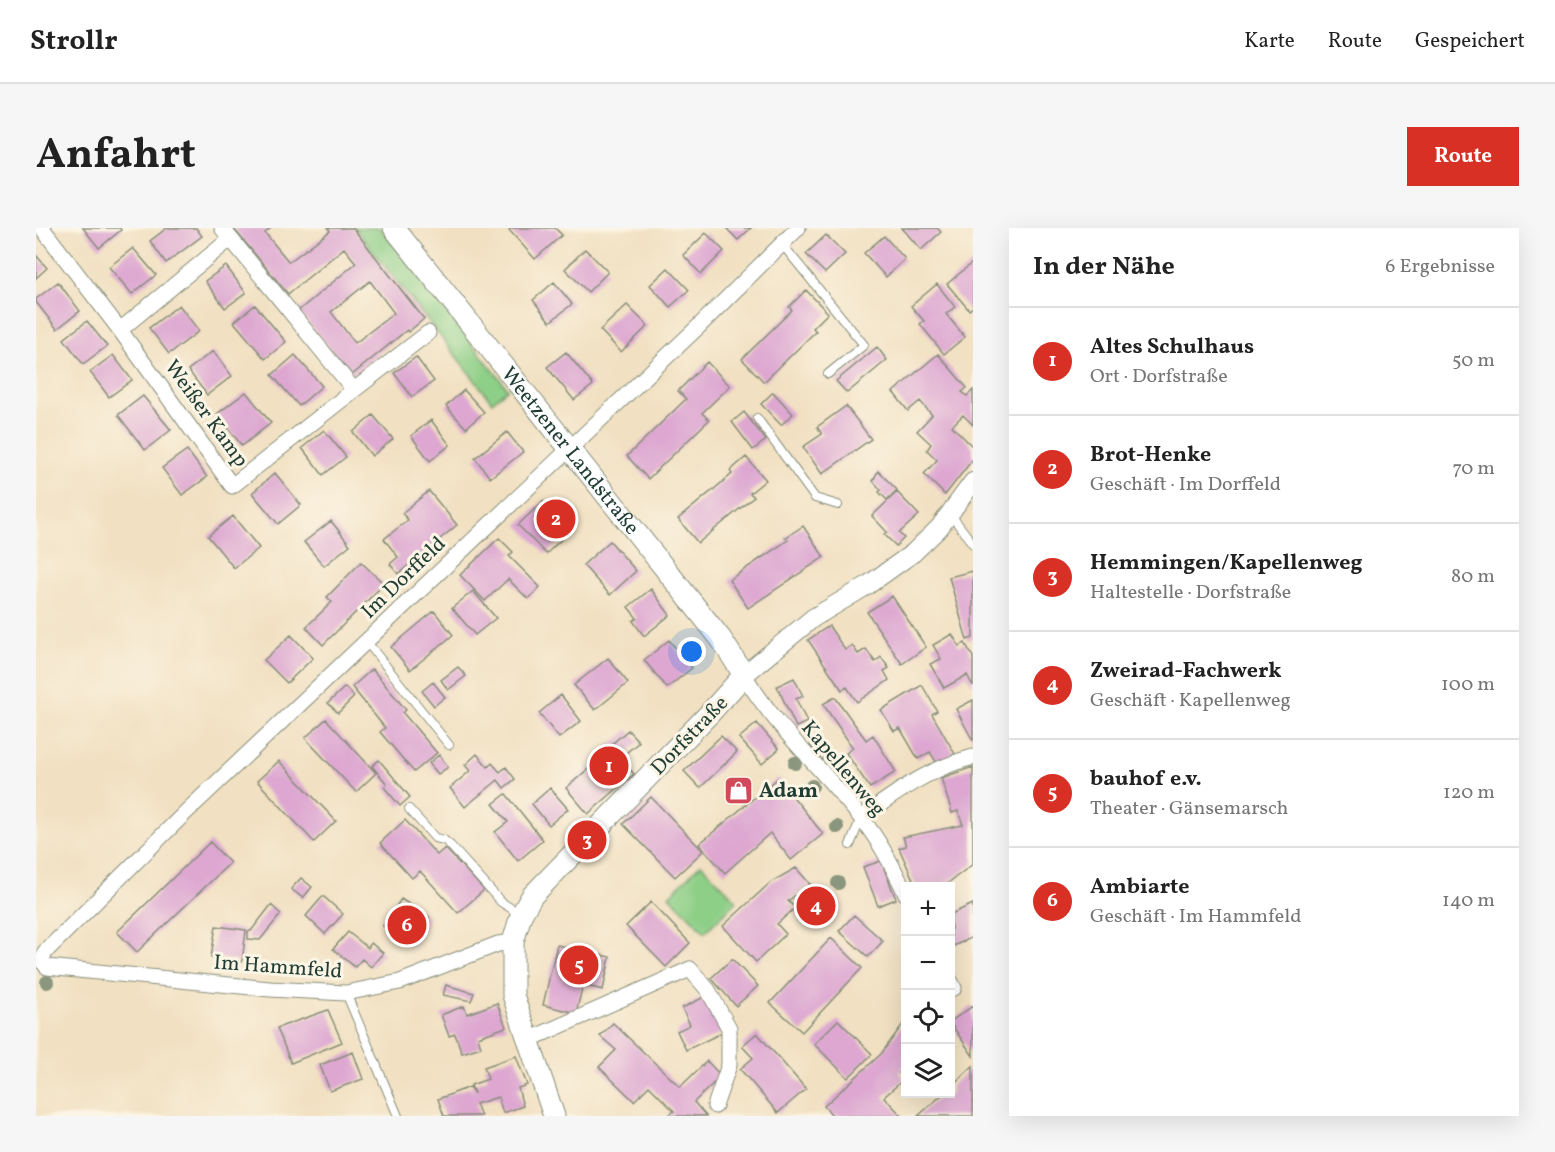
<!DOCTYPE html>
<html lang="de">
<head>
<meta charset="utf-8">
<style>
	:root { --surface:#fff; --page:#f6f6f6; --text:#222; --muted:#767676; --line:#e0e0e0; --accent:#d93025 }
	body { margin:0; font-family:Vollkorn,serif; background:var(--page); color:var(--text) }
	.controls { position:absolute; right:18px; bottom:18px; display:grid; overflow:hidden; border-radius:0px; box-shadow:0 6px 24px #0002 }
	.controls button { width:54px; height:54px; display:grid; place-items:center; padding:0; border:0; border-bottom:2px solid var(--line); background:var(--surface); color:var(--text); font:30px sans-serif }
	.you { position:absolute; left:656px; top:424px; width:21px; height:21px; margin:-15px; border:4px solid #fff; border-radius:50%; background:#1a73e8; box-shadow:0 0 0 9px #1a73e833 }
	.badge { display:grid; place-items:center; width:39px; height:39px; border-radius:50%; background:var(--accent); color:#fff; font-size:20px; font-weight:700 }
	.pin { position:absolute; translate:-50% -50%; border:3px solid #fff; box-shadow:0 2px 6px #0006 }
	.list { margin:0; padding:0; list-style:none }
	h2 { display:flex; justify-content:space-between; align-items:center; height:78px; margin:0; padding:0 24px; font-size:26px }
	h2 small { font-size:20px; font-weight:400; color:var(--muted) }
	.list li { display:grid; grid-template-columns:39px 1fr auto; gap:18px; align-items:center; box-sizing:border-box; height:108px; padding:0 24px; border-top:2px solid var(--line) }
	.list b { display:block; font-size:22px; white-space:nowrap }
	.list p { margin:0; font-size:20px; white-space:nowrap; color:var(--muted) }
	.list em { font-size:20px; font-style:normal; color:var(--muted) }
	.icon { flex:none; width:33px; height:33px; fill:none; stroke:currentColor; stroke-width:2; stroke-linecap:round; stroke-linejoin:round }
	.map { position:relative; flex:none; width:937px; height:888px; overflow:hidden; border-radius:0px }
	header { display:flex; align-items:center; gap:36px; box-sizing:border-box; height:84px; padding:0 30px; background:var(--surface); border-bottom:2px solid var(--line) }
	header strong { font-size:28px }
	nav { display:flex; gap:33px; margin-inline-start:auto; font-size:21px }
	.intro { display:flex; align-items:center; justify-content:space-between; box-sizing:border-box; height:144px; padding:0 36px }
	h1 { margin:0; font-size:42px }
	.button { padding:15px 27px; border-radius:0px; background:var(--accent); color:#fff; font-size:21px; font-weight:700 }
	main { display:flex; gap:36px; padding:0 36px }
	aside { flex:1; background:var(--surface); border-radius:0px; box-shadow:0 6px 24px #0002 }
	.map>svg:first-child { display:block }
	.green { fill:#8ecf87; stroke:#56865e; stroke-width:1.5 }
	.building { fill:#dda7d1; fill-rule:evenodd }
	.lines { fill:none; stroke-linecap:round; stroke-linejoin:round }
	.service-casing { stroke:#888e7a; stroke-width:10 }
	.minor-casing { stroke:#888e7a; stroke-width:17 }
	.tertiary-casing { stroke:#888e7a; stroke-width:20 }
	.secondary-casing { stroke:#888e7a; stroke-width:23 }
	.service { stroke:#fff; stroke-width:8 }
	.minor { stroke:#fff; stroke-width:15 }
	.tertiary { stroke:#fff; stroke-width:18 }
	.secondary { stroke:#fff; stroke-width:21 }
	.tree { fill:#8a967d }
	.labels { text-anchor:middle; stroke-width:6; stroke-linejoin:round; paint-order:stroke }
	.street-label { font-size:21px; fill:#1f3d34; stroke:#fcf5e5 }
	.poi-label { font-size:21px; font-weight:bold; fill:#1f3d34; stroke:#fcf5e5; text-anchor:start }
</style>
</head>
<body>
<header>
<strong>Strollr</strong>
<nav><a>Karte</a><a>Route</a><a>Gespeichert</a></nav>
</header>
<div class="intro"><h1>Anfahrt</h1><a class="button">Route</a></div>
<main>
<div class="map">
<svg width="937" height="888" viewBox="0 0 937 888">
	<rect width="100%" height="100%" fill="#fcf5e5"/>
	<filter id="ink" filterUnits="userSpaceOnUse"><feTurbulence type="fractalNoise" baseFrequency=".0167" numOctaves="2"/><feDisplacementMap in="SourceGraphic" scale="12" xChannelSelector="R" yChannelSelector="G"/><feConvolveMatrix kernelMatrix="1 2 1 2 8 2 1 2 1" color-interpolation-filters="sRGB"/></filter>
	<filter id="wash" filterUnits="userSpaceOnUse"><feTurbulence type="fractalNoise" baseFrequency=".008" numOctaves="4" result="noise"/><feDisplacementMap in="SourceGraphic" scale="24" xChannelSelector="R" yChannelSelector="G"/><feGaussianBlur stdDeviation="1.35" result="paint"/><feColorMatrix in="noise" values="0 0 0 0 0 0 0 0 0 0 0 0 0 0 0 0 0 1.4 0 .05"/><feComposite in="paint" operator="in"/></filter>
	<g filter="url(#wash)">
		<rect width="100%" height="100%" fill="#f1e0c1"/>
		<path class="green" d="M319 0H344L472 161 456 174Z
			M665 636 701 673 669 704 633 668Z"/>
		<g id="blocks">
			<path class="building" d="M47 0H84L85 2 63 20Z
				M131 0H160L166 8 130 35 114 13Z
				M199 0H235L229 5 253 34 294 3 292 0H317L388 91 372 104 371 102 316 147 262 83 320 35 308 20 252 66 198 1ZM334 53 358 85 319 115 295 84Z
				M476 0H519L526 7 499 31 473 2Z
				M690 0H715L702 12Z
				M866 0H901L905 4 885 22Z
				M670 5 688 23 665 46 647 27Z
				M790 7 809 26 789 45 770 26Z
				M848 8 869 31 850 49 828 25Z
				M97 20 120 47 96 66 73 39Z
				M549 21 572 44 552 64 529 41Z
				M0 27 11 40 0 50Z
				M937 34V79L933 82 911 56Z
				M190 38 210 65 189 80 169 53Z
				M632 40 653 62 634 79 614 57Z
				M22 54 44 83 21 101 0 74V71Z
				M518 54 536 76 514 94 497 72Z
				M901 56 919 79 910 86 929 109 908 126 884 96 888 93 875 78Z
				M770 62 792 85 777 100 780 103 728 154 706 131 756 82 753 79Z
				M143 77 163 103 133 126 113 100Z
				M219 77 250 114 229 131 198 94Z
				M591 77 612 98 585 124 564 102Z
				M51 93 71 118 47 136 28 111Z
				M841 119 851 132 811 165 800 153Z
				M177 123 196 148 171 167 152 142Z
				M530 124 557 157 538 172 511 139Z
				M902 126 931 160 926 164 931 168 937 162V197L927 187 916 198 937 219V231L909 267 888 246 901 232 891 222 895 216 881 203 896 187 884 173 872 183 857 164Z
				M77 127 96 152 73 169 54 144Z
				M259 127 286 158 263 178 236 147Z
				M380 129 398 153 376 169 358 145Z
				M671 134 694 158 666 185 673 192 612 251 591 228 650 171 642 163Z
				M428 162 448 184 430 200 410 178Z
				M210 164 235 195 206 218 181 186Z
				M737 164 757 186 745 197 725 176Z
				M107 168 135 202 109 222 82 187Z
				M810 178 835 211 786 246 767 219 786 206 781 199Z
				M708 184 730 212 717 222 696 194Z
				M337 187 357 211 336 228 317 204Z
				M395 192 414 217 394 233 375 208Z
				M288 202 310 229 287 247 266 220Z
				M471 204 487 224 454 250 439 230Z
				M151 222 171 249 146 267 126 240Z
				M710 229 730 252 714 265 718 269 662 315 642 291 696 246 694 243Z
				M842 243 861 262 851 272 843 264 845 262 837 253Z
				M239 245 265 277 242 296 216 265Z
				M393 263 421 297 362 346 354 336 362 329 348 311 372 292 366 285Z
				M861 264 883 287 863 305 868 310 860 318 848 306 851 304 836 288Z
				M507 273 535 302 510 326 482 297Z
				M197 288 223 320 198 340 172 308Z
				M295 293 314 317 288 338 268 314Z
				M767 298 788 329 712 380 693 352 752 312 749 310Z
				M463 310 477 324 473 328 504 359 492 371 472 351 449 373 424 347Z
				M574 313 600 343 574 367 547 337Z
				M325 334 348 356 287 417 270 399 296 374 291 369Z
				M937 343V410L931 412 913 349Z
				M615 361 634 387 608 408 597 393 601 390 592 379Z
				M437 363 460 390 439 407 416 380Z
				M856 368 890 419 866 436 831 384Z
				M398 383 417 407 374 442 355 419Z
				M793 398 809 422 816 417 822 426 830 421 839 434 845 429 853 440 848 443 853 452 821 474 811 459 806 462 772 412Z
				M916 406 923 418 929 415 937 429V458L931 447 908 460 894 436 905 431 897 417Z
				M255 407 277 430 251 455 228 432Z
				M633 412 656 440 631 460 608 432Z
				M572 430 592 455 559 482 538 457Z
				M422 439 430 448 412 462 405 452Z
				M336 441 370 482 367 485 401 525 378 544 344 504 349 500 316 459Z
				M758 450 767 468 760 471 771 494 760 499 741 458Z
				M397 454 409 469 398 478 386 463Z
				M886 457 901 483 896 486 919 526 902 537 894 524 882 531 864 500 858 503 845 482Z
				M309 459 318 469 302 485 292 475Z
				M525 467 545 493 523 510 503 485Z
				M799 469 830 512 837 507 860 544 834 560 810 525 817 520 787 476Z
				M937 472V513L920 481Z
				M290 491 340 545 320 564 269 510Z
				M721 495 743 521 726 536 703 510Z
				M592 502 603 514 584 530 598 546 552 586 530 560 572 524 570 521Z
				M685 508 701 524 664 560 648 543Z
				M780 512 792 526 786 532 774 517Z
				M441 526 452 539 456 535 464 544 470 539 479 551 468 560 462 552 429 579 414 560 434 543 429 537Z
				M403 527 412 539 402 546 393 535Z
				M343 532 374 569 364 578 348 559 351 556 336 538Z
				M243 533 300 593 278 614 221 553Z
				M937 539V636L912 655 913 658H880L863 620 870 618 867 609 927 597 922 583 916 585 905 550Z
				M742 550 787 606 755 632 734 605 689 645 663 616Z
				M514 560 532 581 513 597 496 576Z
				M470 566 507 612 482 633 459 604 472 594 457 576Z
				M615 569 667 623 639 649 587 596Z
				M369 592 401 627 409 620 448 662 422 685 384 643 376 650 344 615Z
				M174 614 194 635 101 724 81 704Z
				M845 633 860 671 842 678 827 639Z
				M760 640 774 656 752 673 759 680 741 696 750 706 720 734 687 698 735 654Z
				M265 650 276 659 267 670 255 661Z
				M287 668 307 686 289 706 270 688Z
				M365 671 393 689 376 717 347 698Z
				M615 674 654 715 630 739 590 698Z
				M937 676V709L915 719V686Z
				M235 677 245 686 224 712 212 711V703H215Z
				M818 687 847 713 832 729 803 703Z
				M180 698 210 702 206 734 175 729Z
				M312 704 332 720 335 715 347 725 335 739 326 731 319 739 297 721Z
				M795 710 826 740 766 804 734 775Z
				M521 717 574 729 567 762 547 757 540 785 507 777Z
				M696 731 722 758 700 778 675 750Z
				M410 757 438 765 435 773 407 767Z
				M670 768 688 804 650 822 641 803 654 797 646 780Z
				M461 775 470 799 442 809 445 819 426 825 419 806 413 808 405 787 428 778 431 786Z
				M937 778V828L915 796V793Z
				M292 782 306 814 255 835 241 800Z
				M802 792 836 826 812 850 778 816Z
				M870 792V835L863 845 868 851 848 869 866 888H797L788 878 845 826Z
				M577 795 644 859 671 833 685 848 658 874 670 888H632L638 883 613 858 598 873 563 839 580 822 564 808Z
				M721 805 770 861 742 885 704 841 717 830 706 818Z
				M317 824 327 851 294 863 284 837Z
				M480 828 491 857 482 860 487 878 467 885 462 869 440 876 445 888H408L402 871 434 859 438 866 435 857 452 851 448 839Z
				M937 838V888H882L907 866H915V858Z"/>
		</g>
	</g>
	<g filter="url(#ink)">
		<use href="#blocks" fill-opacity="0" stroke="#888e7a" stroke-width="1.5"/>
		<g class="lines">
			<defs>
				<path id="service" d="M746 16 828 117 792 146
					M721 190 779 270 802 277
					M915 287 937 316
					M330 413 413 517
					M373 581 399 610 408 612 414 617 465 674 484 686
					M814 617 825 590
					M310 765 362 888"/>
				<path id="minor" d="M6 0 84 102 196 258 318 162 186 0
					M84 102 194 11
					M318 162 392 105
					M708 447C740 500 787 541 825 590 844 613 857 639 870 666
					M825 590C862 563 892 541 937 529
					M477 714 462 716 364 754 310 765 234 761 11 739 6 733 9 724 150 584 662 99 762 0
					M915 754 918 760
					M492 812 654 741 672 762 693 800V837L679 878"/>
				<path id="tertiary" d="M708 447 777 390 832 357 877 325 903 300 937 254"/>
				<g id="secondary">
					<path id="s1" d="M358 0 685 411 708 447 674 485 496 668 485 687 477 714V767L518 888"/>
				</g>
			</defs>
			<use href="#service" class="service-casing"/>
			<use href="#minor" class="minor-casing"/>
			<use href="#tertiary" class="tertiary-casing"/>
			<use href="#secondary" class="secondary-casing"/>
			<use href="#service" class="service"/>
			<use href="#minor" class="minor"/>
			<use href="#tertiary" class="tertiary"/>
			<use href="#secondary" class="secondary"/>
		</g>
		<g class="tree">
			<circle cx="759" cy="535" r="7"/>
			<circle cx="776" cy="558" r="7"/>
			<circle cx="801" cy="599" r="7"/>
			<circle cx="802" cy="655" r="7"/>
			<circle cx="11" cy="754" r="7"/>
		</g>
	</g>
	<defs>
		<symbol id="shop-square" viewBox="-11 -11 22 22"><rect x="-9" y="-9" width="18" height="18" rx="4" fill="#d1495b" stroke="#fcf5e5"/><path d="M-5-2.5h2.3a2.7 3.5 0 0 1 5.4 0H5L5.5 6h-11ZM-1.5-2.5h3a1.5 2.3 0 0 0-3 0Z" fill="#fff"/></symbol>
	</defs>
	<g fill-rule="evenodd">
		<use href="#shop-square" x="686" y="546" width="33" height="33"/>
	</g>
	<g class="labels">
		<g class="street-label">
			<text transform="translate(171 185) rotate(54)" y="7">Weißer Kamp</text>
			<text dy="7" stroke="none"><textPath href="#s1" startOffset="284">Weetzener Landstraße</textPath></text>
			<text transform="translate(367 349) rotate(-44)" y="7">Im Dorffeld</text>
			<text transform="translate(653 507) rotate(-46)" y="7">Dorfstraße</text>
			<text transform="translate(808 540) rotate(50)" y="7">Kapellenweg</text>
			<text transform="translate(242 738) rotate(4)" y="7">Im Hammfeld</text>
		</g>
		<g class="poi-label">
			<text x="723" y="569">Adam</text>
		</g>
	</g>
</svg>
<div class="controls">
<button>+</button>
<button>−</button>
<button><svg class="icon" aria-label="locate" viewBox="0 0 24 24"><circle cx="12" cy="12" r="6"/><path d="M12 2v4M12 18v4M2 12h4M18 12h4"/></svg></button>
<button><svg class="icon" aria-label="layers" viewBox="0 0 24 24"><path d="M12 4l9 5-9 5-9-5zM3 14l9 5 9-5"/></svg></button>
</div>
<div class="you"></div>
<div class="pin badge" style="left:573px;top:538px">1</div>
<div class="pin badge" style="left:520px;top:291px">2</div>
<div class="pin badge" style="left:551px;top:612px">3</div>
<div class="pin badge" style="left:780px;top:678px">4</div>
<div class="pin badge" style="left:543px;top:737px">5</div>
<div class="pin badge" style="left:371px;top:697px">6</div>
</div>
<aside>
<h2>In der Nähe<small>6 Ergebnisse</small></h2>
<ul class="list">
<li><span class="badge">1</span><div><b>Altes Schulhaus</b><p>Ort · Dorfstraße</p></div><em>50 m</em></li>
<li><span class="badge">2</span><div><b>Brot-Henke</b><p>Geschäft · Im Dorffeld</p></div><em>70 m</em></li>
<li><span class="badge">3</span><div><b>Hemmingen/Kapellenweg</b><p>Haltestelle · Dorfstraße</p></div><em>80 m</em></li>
<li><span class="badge">4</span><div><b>Zweirad-Fachwerk</b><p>Geschäft · Kapellenweg</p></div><em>100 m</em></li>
<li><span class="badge">5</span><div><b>bauhof e.v.</b><p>Theater · Gänsemarsch</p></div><em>120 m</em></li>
<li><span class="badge">6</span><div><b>Ambiarte</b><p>Geschäft · Im Hammfeld</p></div><em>140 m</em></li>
</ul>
</aside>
</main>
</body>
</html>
